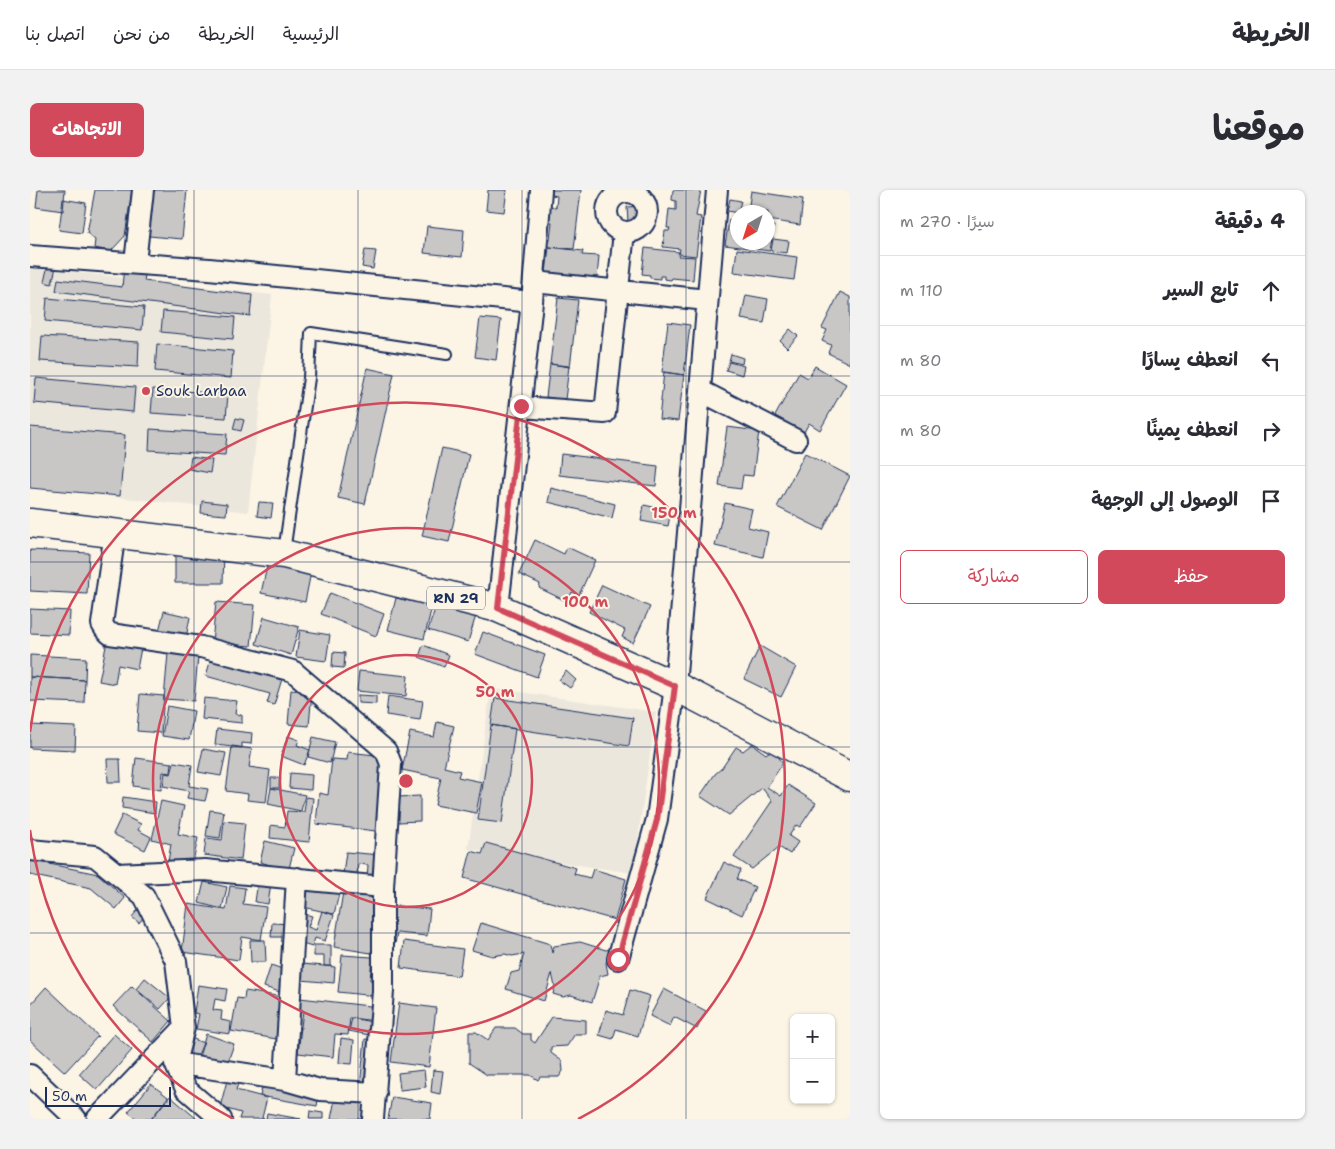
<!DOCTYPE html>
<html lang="ar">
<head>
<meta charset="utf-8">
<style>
	:root { --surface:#fff; --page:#f2f2f3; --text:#2b2b33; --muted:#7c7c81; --line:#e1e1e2; --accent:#d1495b }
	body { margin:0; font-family:"Shantell Sans","Playpen Sans Arabic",sans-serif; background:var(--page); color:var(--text); direction:rtl }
	.controls { position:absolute; right:15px; bottom:15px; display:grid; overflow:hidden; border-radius:8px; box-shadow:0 1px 4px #0004 }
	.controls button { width:45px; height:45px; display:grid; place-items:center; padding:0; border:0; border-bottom:1px solid var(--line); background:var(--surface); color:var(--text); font:25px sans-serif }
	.compass { position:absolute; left:700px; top:15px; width:45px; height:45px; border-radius:50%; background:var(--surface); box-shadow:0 1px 4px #0004; rotate:219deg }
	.scale { position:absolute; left:15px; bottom:12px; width:126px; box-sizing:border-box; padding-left:5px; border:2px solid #1b2f5e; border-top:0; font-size:14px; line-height:18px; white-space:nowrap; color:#1b2f5e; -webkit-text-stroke:4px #fcf5e5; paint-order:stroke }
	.stop { position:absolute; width:15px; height:15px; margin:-11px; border:4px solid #d1495b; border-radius:50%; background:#fff }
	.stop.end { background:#d1495b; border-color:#fff; box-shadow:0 1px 5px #0008 }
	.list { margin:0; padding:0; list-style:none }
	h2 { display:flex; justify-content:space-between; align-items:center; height:65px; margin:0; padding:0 20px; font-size:21px }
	h2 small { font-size:16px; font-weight:400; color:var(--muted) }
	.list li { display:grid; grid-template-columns:32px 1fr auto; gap:15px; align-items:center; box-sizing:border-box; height:70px; padding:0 20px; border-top:1px solid var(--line) }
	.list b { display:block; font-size:19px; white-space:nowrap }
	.list em { font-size:16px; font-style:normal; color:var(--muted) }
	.actions { display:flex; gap:10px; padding:15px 20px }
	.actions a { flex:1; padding:11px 0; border:1px solid var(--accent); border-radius:8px; text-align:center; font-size:18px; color:var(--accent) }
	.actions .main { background:var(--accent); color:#fff }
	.icon { flex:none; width:28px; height:28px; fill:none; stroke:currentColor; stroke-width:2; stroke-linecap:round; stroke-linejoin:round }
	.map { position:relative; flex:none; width:820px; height:929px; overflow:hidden; direction:ltr; border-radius:8px }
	header { display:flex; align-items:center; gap:30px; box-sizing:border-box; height:70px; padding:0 25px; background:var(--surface); border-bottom:1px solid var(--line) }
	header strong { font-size:24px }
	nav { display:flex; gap:28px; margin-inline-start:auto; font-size:18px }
	.intro { display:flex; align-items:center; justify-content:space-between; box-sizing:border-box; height:120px; padding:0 30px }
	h1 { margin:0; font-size:35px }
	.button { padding:12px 22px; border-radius:8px; background:var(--accent); color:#fff; font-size:18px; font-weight:700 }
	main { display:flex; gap:30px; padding:0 30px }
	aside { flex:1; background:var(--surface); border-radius:8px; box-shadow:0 1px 4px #0004 }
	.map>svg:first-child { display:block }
	.built { fill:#ece7dc }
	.building { fill:#c8c7c6; stroke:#1b2f5e }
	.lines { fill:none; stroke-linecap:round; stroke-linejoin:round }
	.lane-casing { stroke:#1b2f5e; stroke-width:14 }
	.street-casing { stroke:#1b2f5e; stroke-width:24 }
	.primary-casing { stroke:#1b2f5e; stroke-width:31 }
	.lane { stroke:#fcf5e5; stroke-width:10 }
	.street { stroke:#fcf5e5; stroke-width:20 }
	.primary { stroke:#fcf5e5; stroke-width:28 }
	.route { stroke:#d1495b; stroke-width:6 }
	.grid { fill:none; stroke:#1b2f5e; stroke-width:1; stroke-opacity:0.55 }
	.ring { fill:none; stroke:#d1495b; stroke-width:2.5 }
	.poi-dot { fill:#d1495b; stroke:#fcf5e5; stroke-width:2 }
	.labels { text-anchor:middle; stroke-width:4; stroke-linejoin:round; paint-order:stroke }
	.shield { fill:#fcf5e5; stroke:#5e6a86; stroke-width:1 }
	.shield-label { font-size:14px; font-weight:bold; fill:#1b2f5e }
	.poi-label { font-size:15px; fill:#1b2f5e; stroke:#fcf5e5; text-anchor:start }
	.centre { fill:#d1495b; stroke:#fcf5e5; stroke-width:2.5 }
	.ring-label { font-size:15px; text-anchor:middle; font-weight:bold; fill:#d1495b; stroke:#fcf5e5; stroke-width:4; stroke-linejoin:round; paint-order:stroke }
</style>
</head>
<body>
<header>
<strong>الخريطة</strong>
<nav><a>الرئيسية</a><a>الخريطة</a><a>من نحن</a><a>اتصل بنا</a></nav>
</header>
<div class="intro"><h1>موقعنا</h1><a class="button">الاتجاهات</a></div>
<main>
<aside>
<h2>4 دقيقة<small>سيرًا · 270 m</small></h2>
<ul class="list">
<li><svg class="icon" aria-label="ahead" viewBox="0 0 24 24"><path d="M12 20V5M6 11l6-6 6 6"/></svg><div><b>تابع السير</b></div><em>110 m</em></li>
<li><svg class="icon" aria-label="left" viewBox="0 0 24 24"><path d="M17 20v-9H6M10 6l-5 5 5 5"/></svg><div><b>انعطف يسارًا</b></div><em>80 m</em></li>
<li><svg class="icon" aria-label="right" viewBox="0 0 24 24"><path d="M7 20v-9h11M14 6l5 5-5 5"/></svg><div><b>انعطف يمينًا</b></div><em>80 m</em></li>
<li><svg class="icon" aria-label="arrive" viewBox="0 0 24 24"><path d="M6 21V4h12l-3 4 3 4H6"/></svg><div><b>الوصول إلى الوجهة</b></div></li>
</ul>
<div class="actions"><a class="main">حفظ</a><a>مشاركة</a></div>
</aside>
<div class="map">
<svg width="820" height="929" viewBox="0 0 820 929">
	<rect width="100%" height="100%" fill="#fcf5e5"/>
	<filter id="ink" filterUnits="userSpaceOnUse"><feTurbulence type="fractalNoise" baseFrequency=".02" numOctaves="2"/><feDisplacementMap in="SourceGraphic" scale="10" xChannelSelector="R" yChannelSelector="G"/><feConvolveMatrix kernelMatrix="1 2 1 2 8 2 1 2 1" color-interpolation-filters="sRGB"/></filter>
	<g filter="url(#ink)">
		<path class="built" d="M0 77 242 105 218 322 0 297Z
			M461 498 626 522 603 683 438 659Z"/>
		<path class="building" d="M8 0H35L33 21 6 17Z
			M65 0H102L95 46 81 61 64 58 65 50 57 43Z
			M124 0H157L152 49 119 46Z
			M458 0H477L474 22 456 20Z
			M522 0H551L544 59 519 57 522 32H519L520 16 526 17 527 6 522 5Z
			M643 0H671L666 26 671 27 666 66 649 64 650 59 633 57 635 41H639L640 38H637L639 19 646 20V11L642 10Z
			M721 1 773 9 770 35 738 30V22H718Z
			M33 9 56 13 52 43 29 40Z
			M700 9 711 11 708 23 697 21Z
			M611 16 612 30 598 31 597 17Z
			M699 30 708 31V52H738V35L744 36 740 61 695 55Z
			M397 36 434 40 432 67 394 63Z
			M743 49 759 51 757 63 741 61Z
			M519 57 553 61 552 65 569 66 567 88 546 86 538 88V85H534V88L524 87 525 84 516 83Z
			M615 58 649 62 648 66 665 67 663 90 642 88 641 90 634 89V86H630V89L620 88V85L612 84Z
			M707 59 767 67 764 90 704 82Z
			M335 60 346 61 343 79 332 77Z
			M18 75 26 77 22 94 14 92Z
			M94 77 116 80 114 91 222 105 220 126 26 101 28 89 92 97Z
			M810 102 820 107V174L798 163 801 155 792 151 797 140 792 138Z
			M716 105 738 109 734 133 711 129Z
			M17 108 114 117 112 140 15 131Z
			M528 108 548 110 540 177 520 174Z
			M133 121 205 127 203 149 131 142Z
			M450 128 471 130 466 170 445 167Z
			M638 132 660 135 654 185 632 182Z
			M760 139 768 146 757 158 750 151Z
			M12 146 109 152 108 177 10 171Z
			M127 154 203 161 201 188 125 181Z
			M701 164 713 168 712 174 699 171Z
			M699 172 714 176 712 185 696 180Z
			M520 174 539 176 535 210 516 207Z
			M785 176 816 194 790 240 779 233 774 242 745 226 769 183 778 188Z
			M337 178 364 184 335 314 308 308Z
			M634 182 654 185 648 231 629 229Z
			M6 188 105 197 103 222 4 213Z
			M123 199 198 204 196 228 121 223Z
			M206 228 214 230 211 241 203 239Z
			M0 237 95 245 90 306 0 298Z
			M697 237 729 241 723 286 713 285 711 299 689 296Z
			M120 239 197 244 195 265 119 260Z
			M412 258 439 264 419 352 392 346Z
			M775 263 820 286 793 340 747 317Z
			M531 264 628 276 626 296 529 285Z
			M161 267 182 270 180 283 159 279Z
			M521 298 585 314 582 328 518 312Z
			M172 311 197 314 196 325 171 323Z
			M229 312 243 313 241 328 227 326Z
			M695 313 722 319 718 337 738 342 733 367 685 356Z
			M614 315 641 321 638 336 611 331Z
			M505 350 534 364 537 357 565 370 549 405 542 402 538 412 509 398 510 394 489 384Z
			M0 360 59 363 57 404 0 401Z
			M145 363H194L193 393H145Z
			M238 372 281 382 275 412 231 403Z
			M572 395 620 417 603 453 592 447 595 440 559 422Z
			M300 403 354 424 346 446 291 424Z
			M386 404 404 408 394 449 358 440 366 408 384 412Z
			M408 410 447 422 438 452 398 440Z
			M186 412 225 415 221 456 182 453Z
			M0 419 40 421 39 445 0 443Z
			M134 421 160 427 156 448 129 441Z
			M234 427 269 437 261 465 226 454Z
			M270 440 300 445 296 471 266 467Z
			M453 442 515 465 507 487 445 464Z
			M77 451 111 458 107 479 88 475 85 494 69 491Z
			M393 455 419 465 414 477 389 467Z
			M730 456 766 477 751 507 714 489Z
			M183 462 238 478 236 485 252 489 244 515 237 513 240 504 176 486Z
			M303 462 315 463 314 478 302 477Z
			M138 463 168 466 164 511 134 509Z
			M0 465 56 468 55 490 0 487Z
			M329 481 378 486 376 506 327 501Z
			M536 481 546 490 540 498 529 490Z
			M0 487 55 490 54 513 0 511Z
			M261 500 282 502 279 536 258 534Z
			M110 504 134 506 131 543 107 541Z
			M328 505 346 506V514L328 513Z
			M358 506 393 511 390 530 356 525Z
			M174 508 207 511 205 524 212 525V533L172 529Z
			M465 508 603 528 599 556 461 535Z
			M137 516 164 521 159 550 132 546Z
			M407 532 424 536 414 577 430 581 428 587 452 592 446 623 405 615 411 588 372 580 380 542 404 547Z
			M0 535 46 537 45 560 0 558Z
			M461 535 485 539 472 633 448 630Z
			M187 539 222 543 221 554 212 553V558L185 555Z
			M258 546 269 550 267 555 280 560 274 575 251 566Z
			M283 547 305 552 300 573 278 567Z
			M722 554 736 564 742 559 753 573 737 597 751 606 758 595 786 613 770 637 766 635 759 646 768 652 760 664 749 657 722 679 704 667 742 611 732 598 699 625 670 606 685 584 692 578 706 557 713 561Z
			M202 556 222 559 219 577 240 580 236 612 217 610 218 604 196 601Z
			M173 559 196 563 191 586 168 582Z
			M318 562 354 566 346 641 286 634 289 603 298 605 302 569 317 570Z
			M106 568 142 573 141 583 133 582 131 600 103 596Z
			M77 569H90L91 592H78Z
			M144 572 162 575 159 596 178 599 175 611 157 608 159 601 133 596 135 583 141 584Z
			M260 583 282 585 281 600 259 598Z
			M241 588H250L249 598H241Z
			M241 598 275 605 271 621 238 614Z
			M390 606V631L368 632 367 607Z
			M93 607 126 612 125 623 92 618Z
			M276 607 283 608 279 652 240 648 241 635 255 637 257 621 274 622Z
			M131 611 154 616 148 644 168 648 162 677 138 672 141 654 122 649Z
			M180 620 194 622 190 648 176 646Z
			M92 625 111 634 108 640 121 647 115 660 83 644Z
			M194 631 215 633 211 670 174 665 176 648 192 650Z
			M235 651 264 658 257 687 242 683 244 676 230 672Z
			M456 653 546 678 544 684 560 688 563 679 596 689 585 730 434 688 441 661 452 664Z
			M316 662 350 665 347 690 337 689 338 675 328 674 327 685 313 684Z
			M0 670 68 684 95 708 86 719 61 698 0 685Z
			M694 672 711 680 707 689 725 697 712 725 677 708Z
			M276 690 311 696 304 724 269 716Z
			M228 691 241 693 238 714 225 712Z
			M174 692 197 697 192 719 169 713Z
			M200 696 215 698 213 714 236 717 231 750 212 747 209 770 152 762 158 714 196 720Z
			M313 702 350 708 341 763 304 757Z
			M112 715 119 721 109 733 102 727Z
			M358 715 400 719 397 746 367 743 365 754 355 753Z
			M292 721 304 725 295 751 285 748 282 757 266 752 275 724 282 726 278 737 286 740Z
			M242 733 263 734 262 747H241Z
			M451 733 520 754 522 763 524 756 550 752 576 760 580 759 576 773 578 784 570 786 562 812 541 805 533 807 523 804 525 797 522 783 514 811 476 799 481 783 489 781 494 764 482 766 475 764 462 766 442 760Z
			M220 750H235L236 772H221Z
			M374 751 433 759 429 786 371 778Z
			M284 755H301V776H294V766H284Z
			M312 765 342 767 340 790 347 791 345 806 308 802Z
			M272 774 305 777 304 793 271 790Z
			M241 775 258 781 250 802 234 797Z
			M115 788 140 808 130 819 106 799Z
			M168 795 197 799 195 811 185 809 183 820 192 821 191 830 201 832 200 844 166 839 169 824 164 823Z
			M102 796 141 831 123 852 83 816Z
			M16 797 68 846 35 882 0 850V815Z
			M634 799 676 821 667 839 644 827 640 836 620 826Z
			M600 800 620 806 608 846 586 839 583 849 569 845 576 820 593 825Z
			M215 801 259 808 252 850 201 841 207 808 214 809Z
			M270 808 348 817 346 831 320 828 318 845 305 844 303 867 268 863 273 820 269 819Z
			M369 813 406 818 399 877 361 872Z
			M522 827 556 830V844H545L537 856 521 857V863L532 871 533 881 529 887H510L508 890 500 885H457L439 873V842H446L458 850 466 838H485L493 844H501V850L505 853Z
			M322 828 342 832 339 845 319 841Z
			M84 844 102 860 67 900 49 884Z
			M176 844 204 854 195 880 168 870Z
			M159 847 173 853 166 870 153 865Z
			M311 848 324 850 322 874 309 873Z
			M335 849 347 851 342 897 330 896Z
			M394 880 396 897 370 900 368 883Z
			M403 880 413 881 410 904 401 902Z
			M199 883 210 887 206 900 237 908 232 928 234 929H209L211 923 190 917Z
			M233 893 289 903 287 916 230 906Z
			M121 894 138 907 121 929H107L98 922Z
			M306 904 339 910 335 929H301Z
			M140 906 167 929H124L122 928Z
			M362 907 402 913 400 929H358Z
			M280 921 293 923V929H279Z
			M237 923 271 929H236Z"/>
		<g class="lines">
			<defs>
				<path id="lane" d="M254 362 279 188 281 143 417 164"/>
				<path id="street" d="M577 22a20 20 0 1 1 40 0a20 20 0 1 1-40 0Z
					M0 66 179 79 502 112
					M105 73 113 0
					M504 92 677 110
					M671 201 766 250
					M491 217 575 223 594 42
					M85 342 72 434 75 439 80 444 171 457 263 481 356 561 361 574 353 697V801L343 929
					M468 418 502 112 511 0
					M0 660 65 666 114 706 146 771 154 838 145 873 156 899 191 929
					M87 684 175 680 353 697
					M588 769 627 629 645 496 687 0
					M145 873 255 890 290 900 346 903
					M0 885 46 929
					M255 890 267 688
					M67 929 153 839"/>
				<path id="primary" d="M0 333 254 364 468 418 645 496 820 587"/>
			</defs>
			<use href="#lane" class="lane-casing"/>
			<use href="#street" class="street-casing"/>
			<use href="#primary" class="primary-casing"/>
			<use href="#lane" class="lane"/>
			<use href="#street" class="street"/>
			<use href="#primary" class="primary"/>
		</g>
	</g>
	<g class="lines" filter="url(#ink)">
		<path class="route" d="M491 216 468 418 645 496 627 630 588 769"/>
	</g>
	<path class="grid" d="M164 0V929M328 0V929M492 0V929M656 0V929M0 186H820M0 372H820M0 557H820M0 743H820"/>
	<g class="ring">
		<circle cx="376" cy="591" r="126"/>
		<circle cx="376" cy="591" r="253"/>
		<path d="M204 929A379 379 0 0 1 0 640M0 542A379 379 0 1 1 548 929"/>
	</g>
	<circle class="poi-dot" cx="116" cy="201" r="5"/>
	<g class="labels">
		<rect class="shield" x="397" y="396.5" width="58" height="23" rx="4"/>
		<g class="shield-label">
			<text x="426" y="413">RN 29</text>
		</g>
		<g class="poi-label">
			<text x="126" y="206">Souk Larbaa</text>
		</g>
	</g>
	<circle cx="376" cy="591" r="8" class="centre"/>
	<g class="ring-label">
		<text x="644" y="328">150 m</text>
		<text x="555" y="417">100 m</text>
		<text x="465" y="507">50 m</text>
	</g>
</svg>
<div class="controls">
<button>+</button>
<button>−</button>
</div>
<svg class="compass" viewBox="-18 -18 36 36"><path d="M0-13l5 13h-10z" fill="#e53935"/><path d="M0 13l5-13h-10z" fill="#7c7c81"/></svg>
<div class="scale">50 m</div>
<div class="stop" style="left:588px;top:769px"></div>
<div class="stop end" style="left:491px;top:216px"></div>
</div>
</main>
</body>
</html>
